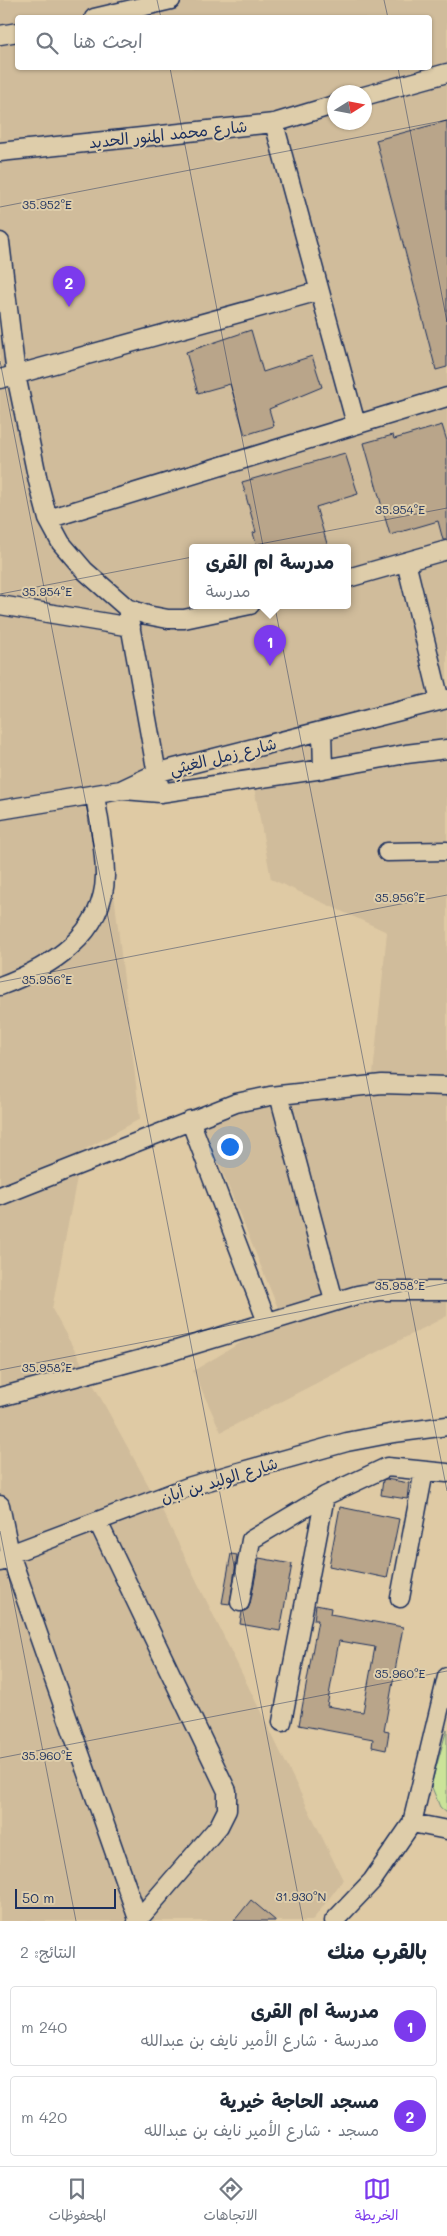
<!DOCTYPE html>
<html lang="ar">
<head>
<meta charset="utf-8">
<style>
	:root { --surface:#fff; --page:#f2f2f3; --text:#1f2937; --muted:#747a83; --line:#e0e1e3; --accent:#7c3aed }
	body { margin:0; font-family:Mali,"Playpen Sans Arabic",sans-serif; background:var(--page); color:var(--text); direction:rtl }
	.compass { position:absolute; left:327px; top:85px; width:45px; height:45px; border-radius:50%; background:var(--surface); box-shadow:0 1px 4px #0004; rotate:79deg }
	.scale { position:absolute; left:15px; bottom:12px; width:101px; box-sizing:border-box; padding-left:5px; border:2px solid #1b2f5e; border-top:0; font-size:14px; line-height:18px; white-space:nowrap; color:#1b2f5e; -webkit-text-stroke:4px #decdaa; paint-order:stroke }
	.you { position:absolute; left:229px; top:1146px; width:18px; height:18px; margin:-12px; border:4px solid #fff; border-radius:50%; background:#1a73e8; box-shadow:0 0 0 8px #1a73e833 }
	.badge { display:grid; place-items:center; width:32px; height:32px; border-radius:50%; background:var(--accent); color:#fff; font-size:16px; font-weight:700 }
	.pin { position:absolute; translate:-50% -41px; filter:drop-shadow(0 1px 2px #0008) }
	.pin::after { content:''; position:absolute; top:26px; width:18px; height:15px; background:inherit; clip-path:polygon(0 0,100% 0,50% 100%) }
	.popup { position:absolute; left:189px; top:544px; width:162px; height:65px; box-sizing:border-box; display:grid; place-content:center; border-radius:5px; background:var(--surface); filter:drop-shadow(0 1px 4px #0005); font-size:16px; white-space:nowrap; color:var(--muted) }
	.popup b { font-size:19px; color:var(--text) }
	.popup::after { content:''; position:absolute; left:50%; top:100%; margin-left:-10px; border:10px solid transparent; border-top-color:var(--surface) }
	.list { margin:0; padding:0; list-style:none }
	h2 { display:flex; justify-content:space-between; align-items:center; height:65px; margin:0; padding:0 20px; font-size:21px }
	h2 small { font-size:16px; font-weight:400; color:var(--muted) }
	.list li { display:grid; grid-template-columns:32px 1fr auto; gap:15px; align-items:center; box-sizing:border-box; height:80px; margin:0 10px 10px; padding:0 10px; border:1px solid var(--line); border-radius:5px }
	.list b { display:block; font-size:19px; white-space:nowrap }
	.list p { margin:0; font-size:16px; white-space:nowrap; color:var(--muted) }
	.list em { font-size:16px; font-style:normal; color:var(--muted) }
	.icon { flex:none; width:28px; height:28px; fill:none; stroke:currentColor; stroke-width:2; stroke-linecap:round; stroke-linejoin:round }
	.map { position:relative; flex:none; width:447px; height:1921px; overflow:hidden; direction:ltr }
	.search { position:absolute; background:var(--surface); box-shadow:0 1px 4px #0004; left:15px; right:15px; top:15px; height:55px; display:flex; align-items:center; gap:12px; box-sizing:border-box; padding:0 18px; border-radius:5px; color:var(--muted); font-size:19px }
	.sheet { height:245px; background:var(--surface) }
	nav { display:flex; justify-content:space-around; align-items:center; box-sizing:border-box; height:70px; border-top:1px solid var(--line); background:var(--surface); font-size:14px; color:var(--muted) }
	nav a { display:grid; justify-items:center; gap:2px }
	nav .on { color:var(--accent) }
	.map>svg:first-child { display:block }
	.built { fill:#d0bc9b; fill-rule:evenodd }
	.green { fill:#cbe399; stroke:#73897c }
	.building { fill:#b9a58a; stroke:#1b2f5e; fill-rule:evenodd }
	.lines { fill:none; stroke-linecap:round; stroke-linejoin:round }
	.minor-casing { stroke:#1b2f5e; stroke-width:21 }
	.minor { stroke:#decdaa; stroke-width:18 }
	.ticks { fill:none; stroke:#1b2f5e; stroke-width:1; stroke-opacity:0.45 }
	.labels { text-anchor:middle; stroke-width:4; stroke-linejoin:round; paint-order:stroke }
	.street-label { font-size:16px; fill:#1b2f5e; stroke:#decdaa }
	.ticks-label { font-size:12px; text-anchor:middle; fill:#1b2f5e; stroke:#decdaa; stroke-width:4; stroke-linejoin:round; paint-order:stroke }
</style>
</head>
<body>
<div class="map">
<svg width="447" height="1921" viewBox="0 0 447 1921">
	<rect width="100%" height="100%" fill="#dfcaa4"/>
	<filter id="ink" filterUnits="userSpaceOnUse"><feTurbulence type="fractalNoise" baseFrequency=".02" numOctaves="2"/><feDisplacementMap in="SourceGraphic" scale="10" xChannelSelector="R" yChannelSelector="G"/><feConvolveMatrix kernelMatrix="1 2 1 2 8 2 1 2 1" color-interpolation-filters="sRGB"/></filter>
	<g filter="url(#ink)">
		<path class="built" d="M0 0H447V1316L221 1432 193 1371 282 1318 198 1112 371 1095 387 932 271 879 247 749 104 806 140 1119 82 1151 52 1309 162 1510 343 1880 312 1921H0ZM18 18H430V68H18ZM334 92H364V122H334ZM192 547H348V605H192Z"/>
		<path class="green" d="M447 1729V1813L440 1807 431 1785Z"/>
		<path class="building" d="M447 121V367L436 370 376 140Z
			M251 330 263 372 312 356 322 387 269 409 274 426 245 435 230 384 198 393 186 352Z
			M442 425 447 441V540H443L438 521 390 535 364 443 393 435 394 439Z
			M345 453 358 494 316 507 328 547H257L253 533 256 532 242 482Z
			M386 1479 409 1483 407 1499 381 1495 383 1480Z
			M340 1507 399 1519 387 1578 329 1566Z
			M231 1554 237 1555 230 1604 222 1603Z
			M259 1558 292 1564 280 1631 240 1624 242 1612 248 1609 250 1604Z
			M316 1605 331 1608 330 1614 403 1627 384 1731 389 1732 386 1750 372 1747 373 1739 299 1725 318 1620H314ZM339 1641 375 1647 363 1712 327 1706Z
			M251 1900 276 1921H234Z"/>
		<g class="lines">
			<defs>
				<path id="minor" d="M94 18 171 0
					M0 35 18 32
					M364 96 447 73
					M274 123 356 424
					M0 152 274 123 334 105
					M0 242 16 375 38 481 48 519 61 543 85 571 127 608 147 615 168 619H184L250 605
					M0 379 319 291
					M48 519 447 397
					M406 562 440 701
					M348 578 447 550
					M0 605 131 627
					M127 608 159 785
					M322 731 323 769
					M124 790 160 793 323 769 406 754 447 749
					M0 810 121 790 159 772 447 699
					M387 852 447 851
					M0 986C49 968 104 935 105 876 105 849 99 822 95 795
					M279 1095 334 1301
					M190 1120 267 1322
					M0 1196 236 1103 270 1096 382 1084 447 1086
					M0 1397 176 1350 357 1295 379 1291H447
					M0 1505 10 1554 138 1919
					M98 1522 227 1791V1810L219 1826 137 1921
					M0 1562 10 1554 188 1487 232 1474 347 1442 394 1433 447 1426
					M400 1598 424 1471
					M240 1602 251 1540 325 1496 387 1467 447 1473
					M282 1722 325 1496
					M412 1823 447 1830
					M334 1921 372 1881 412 1823 447 1677"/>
			</defs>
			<use href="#minor" class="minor-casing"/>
			<use href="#minor" class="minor"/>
		</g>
	</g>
	<path class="ticks" d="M157 0 161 18M384 0 388 18M170 68 447 1491M398 68 447 322M0 207 447 120M0 361 303 1921M0 594 447 508M0 982 447 895M0 1370 447 1283M0 1531 76 1921M0 1758 447 1671"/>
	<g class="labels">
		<g class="street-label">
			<text transform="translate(168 134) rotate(-6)" y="6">شارع محمد المنور الحديد</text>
			<text transform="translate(223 756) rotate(-14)" y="6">شارع زمل الغيثي</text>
			<text transform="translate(219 1480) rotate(-17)" y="6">شارع الوليد بن أبان</text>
		</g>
	</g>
	<g class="ticks-label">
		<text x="47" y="209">35.952°E</text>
		<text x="400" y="514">35.954°E</text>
		<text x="47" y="596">35.954°E</text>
		<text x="400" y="902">35.956°E</text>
		<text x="47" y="984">35.956°E</text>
		<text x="400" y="1290">35.958°E</text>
		<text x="47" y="1372">35.958°E</text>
		<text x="400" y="1678">35.960°E</text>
		<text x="47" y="1760">35.960°E</text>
		<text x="301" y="1901">31.930°N</text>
	</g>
</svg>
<svg class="compass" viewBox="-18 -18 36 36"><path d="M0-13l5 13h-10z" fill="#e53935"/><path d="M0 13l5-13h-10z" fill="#747a83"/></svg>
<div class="scale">50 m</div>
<div class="you"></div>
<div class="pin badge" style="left:270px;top:666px">1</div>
<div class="popup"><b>مدرسة ام القرى</b>مدرسة</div>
<div class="pin badge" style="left:69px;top:307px">2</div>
<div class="search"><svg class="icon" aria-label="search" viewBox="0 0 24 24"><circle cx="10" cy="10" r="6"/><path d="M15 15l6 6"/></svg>ابحث هنا</div>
</div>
<section class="sheet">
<h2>بالقرب منك<small>النتائج: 2</small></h2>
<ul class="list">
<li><span class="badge">1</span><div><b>مدرسة ام القرى</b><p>مدرسة · شارع الأمير نايف بن عبدالله</p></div><em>240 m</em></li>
<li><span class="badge">2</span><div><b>مسجد الحاجة خيرية</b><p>مسجد · شارع الأمير نايف بن عبدالله</p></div><em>420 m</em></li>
</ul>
</section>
<nav>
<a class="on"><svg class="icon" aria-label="map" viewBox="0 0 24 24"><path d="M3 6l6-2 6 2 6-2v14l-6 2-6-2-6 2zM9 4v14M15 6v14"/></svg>الخريطة</a>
<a><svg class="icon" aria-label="directions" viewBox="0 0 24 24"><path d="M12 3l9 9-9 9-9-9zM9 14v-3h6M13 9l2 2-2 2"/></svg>الاتجاهات</a>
<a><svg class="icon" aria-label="saved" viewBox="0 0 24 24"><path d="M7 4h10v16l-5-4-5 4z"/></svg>المحفوظات</a>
</nav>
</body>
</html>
